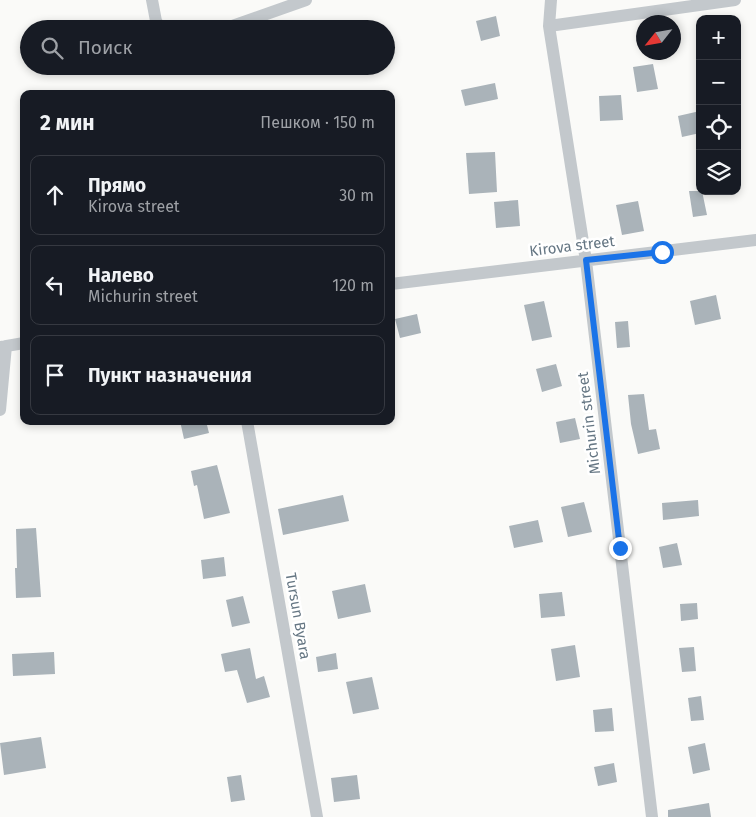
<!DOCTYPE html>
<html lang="ru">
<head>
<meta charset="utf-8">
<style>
	:root { --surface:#171b24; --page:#242831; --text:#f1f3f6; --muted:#9ea1a6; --line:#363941 }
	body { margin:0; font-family:"Fira Sans",sans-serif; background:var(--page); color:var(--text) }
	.controls { position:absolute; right:15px; top:15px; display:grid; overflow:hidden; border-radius:10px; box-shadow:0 2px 8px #0003 }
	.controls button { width:45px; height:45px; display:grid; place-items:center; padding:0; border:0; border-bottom:1px solid var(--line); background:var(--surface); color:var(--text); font:25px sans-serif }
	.compass { position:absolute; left:636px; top:15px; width:45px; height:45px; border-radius:50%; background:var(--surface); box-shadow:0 2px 8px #0003; rotate:239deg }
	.stop { position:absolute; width:15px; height:15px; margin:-11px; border:4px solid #1a73e8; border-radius:50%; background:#fff }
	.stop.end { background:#1a73e8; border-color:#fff; box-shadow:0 1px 5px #0008 }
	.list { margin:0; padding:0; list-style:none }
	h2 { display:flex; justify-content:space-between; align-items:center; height:65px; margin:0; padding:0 20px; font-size:21px }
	h2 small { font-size:16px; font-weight:400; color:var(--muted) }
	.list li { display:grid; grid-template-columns:32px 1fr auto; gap:15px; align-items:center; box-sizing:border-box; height:80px; margin:0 10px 10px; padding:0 10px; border:1px solid var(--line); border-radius:10px }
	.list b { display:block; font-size:19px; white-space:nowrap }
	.list p { margin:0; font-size:16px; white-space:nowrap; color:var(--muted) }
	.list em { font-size:16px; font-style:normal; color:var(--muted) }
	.icon { flex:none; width:28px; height:28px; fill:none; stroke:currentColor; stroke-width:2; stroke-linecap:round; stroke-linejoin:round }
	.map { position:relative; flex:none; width:756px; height:817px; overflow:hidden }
	.search { position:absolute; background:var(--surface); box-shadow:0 2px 8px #0003; left:20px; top:20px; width:375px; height:55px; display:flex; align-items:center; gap:12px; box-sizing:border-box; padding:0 18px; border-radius:28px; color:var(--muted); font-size:19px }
	.panel { position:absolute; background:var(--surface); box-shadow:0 2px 8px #0003; left:20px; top:90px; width:375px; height:335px; border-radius:10px }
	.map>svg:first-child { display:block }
	.building { fill:#aab3b9 }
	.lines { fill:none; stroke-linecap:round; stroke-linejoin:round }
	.minor { stroke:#c3c8cc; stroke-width:12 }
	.route { stroke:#1a73e8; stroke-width:6 }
	.labels { text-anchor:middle; stroke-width:5; stroke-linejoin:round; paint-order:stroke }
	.street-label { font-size:15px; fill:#657683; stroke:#fff }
</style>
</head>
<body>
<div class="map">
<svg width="756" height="817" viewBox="0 0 756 817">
	<rect width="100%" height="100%" fill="#fafaf8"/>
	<path class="building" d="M496 16 500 36 481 41 476 21Z
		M653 64 658 89 637 92 633 67Z
		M495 83 498 99 465 106 461 90Z
		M621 95 623 120 600 121 599 96Z
		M700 111V133L682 137 678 116Z
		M495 152 497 192 469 194 466 153Z
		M689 191H702L707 215 693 217Z
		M518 200 520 226 496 228 494 202Z
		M638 201 644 231 622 235 616 205Z
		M716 295 721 319 695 325 690 301Z
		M544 301 552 337 532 341 524 305Z
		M417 314 421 333 400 338 395 319Z
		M628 321 630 347 617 348 615 322Z
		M556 364 562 386 542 392 536 369Z
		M644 394 649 430 656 429 660 449 638 454 631 424 628 395Z
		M575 418 580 439 560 443 556 422Z
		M180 421H206L209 433 184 439Z
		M217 465 230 513 204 519 197 485 194 486 191 471Z
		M343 495 349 521 283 535 278 509Z
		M698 500 699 516 663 520 662 503Z
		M584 502 592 532 568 537 561 507Z
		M538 520 543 542 514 548 509 526Z
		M36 528 41 597 16 598 15 568H17L16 529Z
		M677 543 682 565 663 568 659 547Z
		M224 557 226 576 203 579 201 560Z
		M365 584 371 612 338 619 332 591Z
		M562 592 565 616 541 618 539 594Z
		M243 596 250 623 232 627 226 600Z
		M697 603 698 619 681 621 680 604Z
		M575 645 580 677 556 681 551 649Z
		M694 647 696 671 682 672 679 648Z
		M250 648 256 679 264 676 270 697 247 703 237 670 225 672 221 654Z
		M54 652 55 674 13 676 12 654Z
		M336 653 338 669 318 672 316 657Z
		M372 677 379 709 353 714 346 682Z
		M701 696 704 720 691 721 688 698Z
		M612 708 614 731 595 732 593 710Z
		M41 737 46 768 4 775 0 743Z
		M705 743 710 770 693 774 688 747Z
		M614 763 617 782 598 786 594 767Z
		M241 775 245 800 231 802 227 777Z
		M357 775 360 799 334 802 331 778Z
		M709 803 711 817H668V810Z"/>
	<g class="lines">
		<path class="minor" d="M152 0 156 21 161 29
			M551 0 549 26 586 261 652 817
			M549 26 735 0
			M224 29 306 0
			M391 284 756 240
			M0 347 24 343
			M0 410 6 346
			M247 421 317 817"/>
	</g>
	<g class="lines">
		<path class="route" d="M620 548 586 260 662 252"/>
	</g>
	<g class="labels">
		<g class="street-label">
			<text transform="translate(572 246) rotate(-7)" y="5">Kirova street</text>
			<text transform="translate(589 423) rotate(-97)" y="5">Michurin street</text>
			<text transform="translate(298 616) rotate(80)" y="5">Tursun Byara</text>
		</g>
	</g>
</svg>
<div class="controls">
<button>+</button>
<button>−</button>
<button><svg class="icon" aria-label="locate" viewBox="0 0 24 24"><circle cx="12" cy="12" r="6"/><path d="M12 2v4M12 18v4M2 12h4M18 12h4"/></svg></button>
<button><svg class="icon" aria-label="layers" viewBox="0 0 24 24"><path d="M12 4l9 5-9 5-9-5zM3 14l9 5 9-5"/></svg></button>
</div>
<svg class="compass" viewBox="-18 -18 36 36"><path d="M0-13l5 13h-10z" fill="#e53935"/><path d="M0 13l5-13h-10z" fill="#9ea1a6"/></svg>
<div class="stop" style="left:662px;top:252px"></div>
<div class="stop end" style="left:620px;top:548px"></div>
<div class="search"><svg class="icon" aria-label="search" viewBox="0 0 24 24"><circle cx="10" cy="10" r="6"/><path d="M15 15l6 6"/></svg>Поиск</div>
<section class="panel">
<h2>2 мин<small>Пешком · 150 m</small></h2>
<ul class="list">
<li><svg class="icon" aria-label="ahead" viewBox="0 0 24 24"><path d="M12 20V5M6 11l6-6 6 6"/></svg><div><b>Прямо</b><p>Kirova street</p></div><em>30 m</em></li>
<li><svg class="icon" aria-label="left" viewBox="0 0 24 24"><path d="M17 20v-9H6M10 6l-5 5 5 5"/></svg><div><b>Налево</b><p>Michurin street</p></div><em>120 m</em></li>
<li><svg class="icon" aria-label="arrive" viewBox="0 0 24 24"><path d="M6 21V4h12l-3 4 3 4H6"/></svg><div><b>Пункт назначения</b></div></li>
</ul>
</section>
</div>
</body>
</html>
